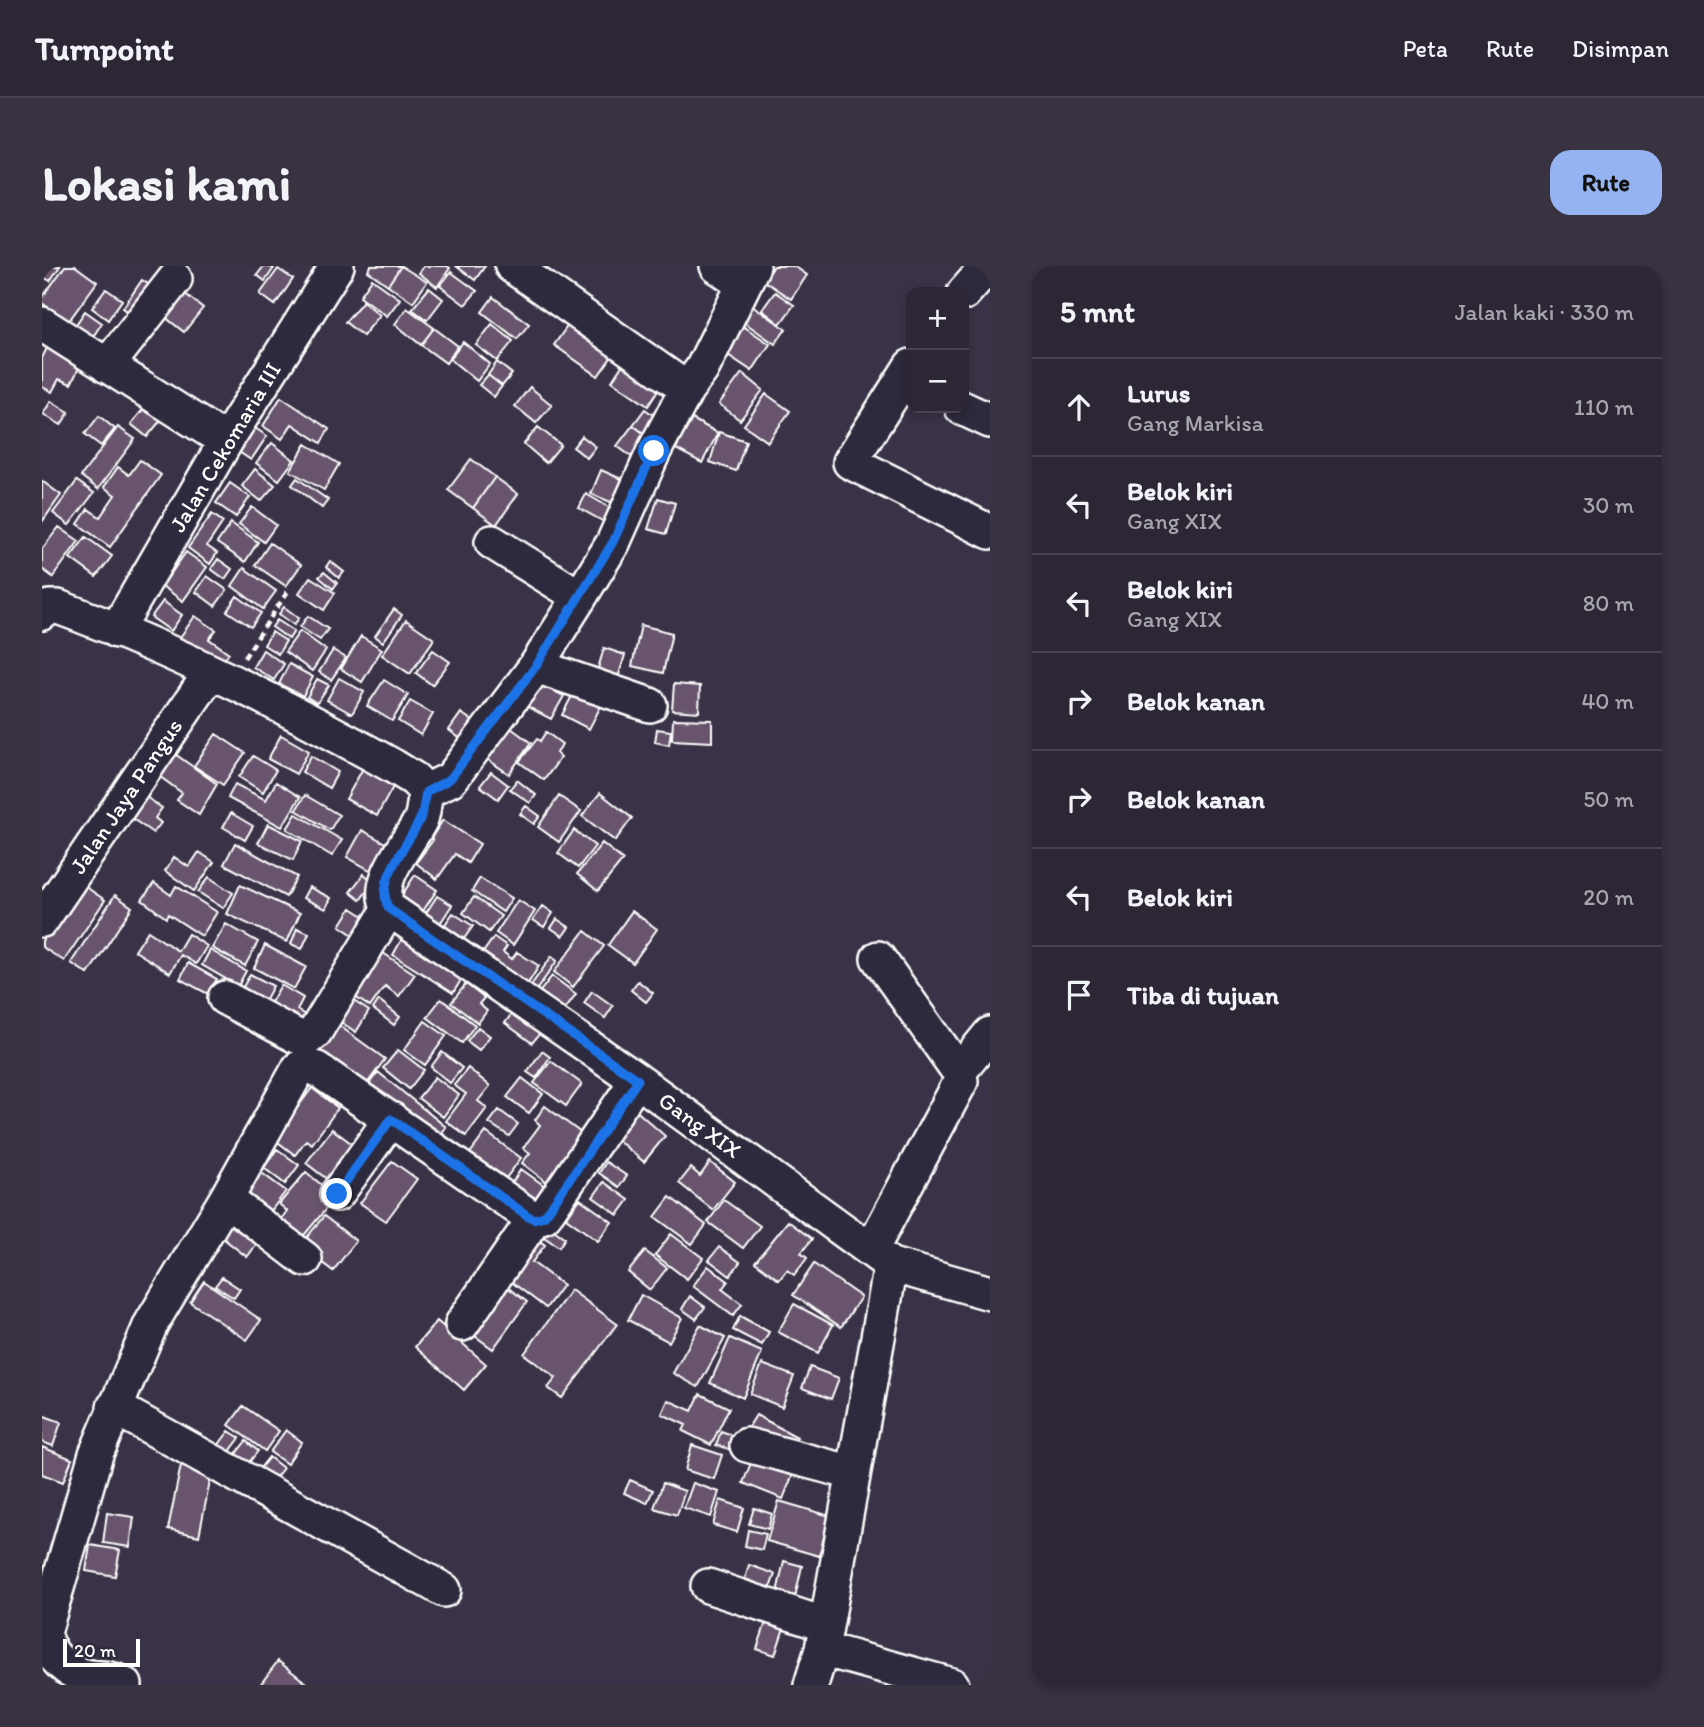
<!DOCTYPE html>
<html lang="id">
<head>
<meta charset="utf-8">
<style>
	:root { --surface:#2c2635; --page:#383241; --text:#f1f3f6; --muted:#a6a5ad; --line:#484350; --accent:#95b2f1 }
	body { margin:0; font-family:Itim,sans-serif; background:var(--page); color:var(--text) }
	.controls { position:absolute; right:21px; top:21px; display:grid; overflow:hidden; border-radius:14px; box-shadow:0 4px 10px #0003 }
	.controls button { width:63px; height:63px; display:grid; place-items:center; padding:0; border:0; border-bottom:2px solid var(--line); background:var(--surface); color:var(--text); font:35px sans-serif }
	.scale { position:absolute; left:21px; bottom:18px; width:77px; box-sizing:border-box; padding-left:7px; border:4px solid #fff; border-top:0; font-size:19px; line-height:24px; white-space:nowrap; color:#fff; -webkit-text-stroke:5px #2f2a3d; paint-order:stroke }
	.stop { position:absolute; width:21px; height:21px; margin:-16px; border:5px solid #1a73e8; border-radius:50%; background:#fff }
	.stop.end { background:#1a73e8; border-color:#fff; box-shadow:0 2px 7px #0008 }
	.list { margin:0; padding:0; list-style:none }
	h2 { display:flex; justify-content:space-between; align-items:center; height:91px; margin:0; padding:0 28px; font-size:30px }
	h2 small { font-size:23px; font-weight:400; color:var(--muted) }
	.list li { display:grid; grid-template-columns:46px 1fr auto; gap:21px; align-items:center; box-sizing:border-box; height:98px; padding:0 28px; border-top:2px solid var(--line) }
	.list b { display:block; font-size:26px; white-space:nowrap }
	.list p { margin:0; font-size:23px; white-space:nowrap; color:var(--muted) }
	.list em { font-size:23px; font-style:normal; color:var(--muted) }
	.icon { flex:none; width:38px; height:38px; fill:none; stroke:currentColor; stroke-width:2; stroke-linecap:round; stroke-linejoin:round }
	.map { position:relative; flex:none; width:948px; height:1419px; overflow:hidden; border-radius:21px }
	header { display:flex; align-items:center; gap:42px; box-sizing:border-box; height:98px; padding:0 35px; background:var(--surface); border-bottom:2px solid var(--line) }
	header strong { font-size:33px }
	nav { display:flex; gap:38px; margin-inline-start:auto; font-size:24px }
	.intro { display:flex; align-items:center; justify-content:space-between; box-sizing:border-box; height:168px; padding:0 42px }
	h1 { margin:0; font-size:49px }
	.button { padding:18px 32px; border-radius:21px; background:var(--accent); color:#111; font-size:24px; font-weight:700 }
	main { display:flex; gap:42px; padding:0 42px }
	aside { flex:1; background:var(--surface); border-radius:21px; box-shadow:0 4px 10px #0003 }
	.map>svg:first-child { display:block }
	.building { fill:#68556d; stroke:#fff; stroke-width:2 }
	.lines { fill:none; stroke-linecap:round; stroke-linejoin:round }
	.minor-casing { stroke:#fff; stroke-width:38 }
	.path { stroke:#fff; stroke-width:4.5; stroke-dasharray:7 5; stroke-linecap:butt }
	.minor { stroke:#2f2a3d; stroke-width:33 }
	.route { stroke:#1a73e8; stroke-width:9 }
	.labels { text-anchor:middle; stroke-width:7; stroke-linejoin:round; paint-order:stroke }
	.street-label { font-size:23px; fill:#fff; stroke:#2f2a3d }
</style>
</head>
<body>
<header>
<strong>Turnpoint</strong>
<nav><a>Peta</a><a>Rute</a><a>Disimpan</a></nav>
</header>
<div class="intro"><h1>Lokasi kami</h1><a class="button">Rute</a></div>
<main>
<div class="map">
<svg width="948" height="1419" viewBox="0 0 948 1419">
	<rect width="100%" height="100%" fill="#3a3347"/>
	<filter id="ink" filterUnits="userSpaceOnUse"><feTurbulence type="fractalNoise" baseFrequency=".0143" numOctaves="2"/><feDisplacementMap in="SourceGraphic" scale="14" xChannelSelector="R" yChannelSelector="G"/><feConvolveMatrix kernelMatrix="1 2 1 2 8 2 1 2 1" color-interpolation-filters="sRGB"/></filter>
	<g filter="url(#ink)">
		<path class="building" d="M0 0H18L8 15 0 10Z
			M23 0H33L55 16 26 56 0 37V32Z
			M222 0 232 2 223 15 215 9Z
			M329 0H359L346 19 326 5Z
			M359 0 385 16 371 36 346 19Z
			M382 0H405L408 2 395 21 377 7Z
			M414 0H443L433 14Z
			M732 0H752L765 9 749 33 722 15Z
			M236 3 251 13 233 39 218 28Z
			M409 6 435 25 423 39 398 20Z
			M330 13 358 33 345 50 318 30Z
			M100 14 115 24 96 53 81 42Z
			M132 19 161 42 142 66 113 43Z
			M387 22 401 33 385 54 370 43Z
			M64 23 80 34 66 54 50 42Z
			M733 26 752 39 738 58 720 44Z
			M451 31 487 58 475 73 440 46Z
			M321 35 338 49 321 70 303 56Z
			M710 39 744 63 733 78 699 54Z
			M365 42 392 62 379 79 353 58Z
			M43 45 60 57 48 75 31 63Z
			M531 52 575 83 556 110 512 79Z
			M450 58 471 75 455 95 434 79Z
			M698 58 728 78 710 105 680 85Z
			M392 62 416 80 404 97 379 79Z
			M421 76 448 98 435 115 408 93Z
			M7 78 40 96 29 118 17 113 10 126 0 121V92Z
			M588 87 625 111 606 140 570 115Z
			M455 96 470 108 460 120 446 109Z
			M700 107 721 124 698 154 677 138Z
			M446 109 460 120 452 131 437 119Z
			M488 121 510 139 494 157 473 140Z
			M724 128 748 145 726 176 702 159Z
			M239 131 287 163 279 177 250 158 240 173 221 160Z
			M9 135 27 146 19 159 1 148Z
			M103 141 119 154 105 171 89 158Z
			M603 143 621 156 609 173 591 159Z
			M57 150 73 163 59 180 43 168Z
			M650 153 676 167 660 197 634 183Z
			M591 159 609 173 594 194 575 180Z
			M210 160 225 170 209 194 194 184Z
			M76 161 93 173 56 223 39 210Z
			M496 161 519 179 504 197 482 178Z
			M677 166 704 175 694 205 668 196Z
			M540 170 554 181 545 192 531 181Z
			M230 177 252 194 237 214 214 197Z
			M264 178 297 198 282 224 248 205Z
			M429 193 453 211 431 242 406 224Z
			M98 194 119 209 68 281 36 258 46 243 58 251 73 229 62 221 76 201 87 209Z
			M213 203 233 219 219 235 200 220Z
			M559 204 591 218 581 241 549 228Z
			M453 211 476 228 454 259 431 242Z
			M255 212 286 234 280 242 250 219Z
			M0 215 19 229 0 256Z
			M35 215 52 227 27 259 11 247Z
			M188 217 208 231 194 251 174 237Z
			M544 228 572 244 564 257 537 242Z
			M616 232 633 237 624 268 606 263Z
			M210 241 234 259 222 276 197 258Z
			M170 248 181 256 165 280 175 287 168 298 146 282Z
			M189 257 216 276 203 296 175 277Z
			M17 261 37 275 11 311 0 303V283Z
			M44 271 70 290 54 311 28 292Z
			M228 277 259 299 244 320 213 299Z
			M144 286 165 301 141 335 120 320Z
			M176 293 190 303 183 313 169 303Z
			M288 295 302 306 297 312 284 301Z
			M202 302 234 325 221 343 190 320Z
			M282 306 295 317 291 323 277 311Z
			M165 310 185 324 173 340 154 326Z
			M268 311 293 327 282 344 257 327Z
			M195 330 219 347 209 361 185 345Z
			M121 335 140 349 129 365 109 351Z
			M242 341 257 352 252 359 237 348Z
			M352 343 360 349 341 376 333 370Z
			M153 350 174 364 167 373 187 387 175 404 134 377Z
			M266 350 286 363 278 374 258 361Z
			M235 354 252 365 247 373 230 361Z
			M364 354 392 373 368 408 340 389Z
			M599 359 630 367 621 407 590 400Z
			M258 365 284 384 270 405 243 386Z
			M230 366 244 375 236 388 222 379Z
			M319 370 340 383 320 416 299 403Z
			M562 382 583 389 576 412 555 406Z
			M221 384 242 398 232 414 211 401Z
			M291 384 304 392 289 414 277 406Z
			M391 384 408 396 390 419 374 407Z
			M247 398 271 411 261 430 237 418Z
			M297 412 322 426 310 448 285 434Z
			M275 413 287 419 275 437 265 431Z
			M342 414 366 429 350 455 325 440Z
			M497 417 522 430 509 453 484 440Z
			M632 418 658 420 657 446 630 444Z
			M532 426 559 440 547 463 520 449Z
			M368 435 391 448 379 469 356 455Z
			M419 447 438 460 425 478 407 464Z
			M631 453 670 454V476L630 474Z
			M465 459 489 477 467 508 442 491Z
			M615 463 629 465 627 479 613 476Z
			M504 466 520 478 515 487 519 491 502 514 477 496 495 473 498 475Z
			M174 468 203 487 181 519 152 500Z
			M239 469 267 485 254 508 226 493Z
			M133 488 175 518 157 549 135 534 140 527 117 510Z
			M211 490 234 504 221 526 197 511Z
			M269 490 296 506 287 522 260 506Z
			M326 493 357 510 335 550 304 533Z
			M449 506 466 519 456 533 438 520Z
			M475 514 494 529 488 537 468 523Z
			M234 516 258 531 240 561 186 532 193 518 224 534Z
			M97 526 120 542 113 552 119 557 111 567 82 547Z
			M558 527 590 552 573 575 540 550Z
			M263 529 297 549 288 564 254 544Z
			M517 530 539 545 517 576 496 561Z
			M484 540 498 550 492 558 478 548Z
			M189 547 211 560 203 574 181 561Z
			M254 548 300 574 290 590 245 563Z
			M401 554 438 578 426 597 413 588 395 613 374 597 391 574 389 572Z
			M226 558 260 575 251 594 216 577Z
			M320 564 350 581 335 608 305 591Z
			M532 564 553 580 536 602 516 587Z
			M193 577 255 611 244 631 182 598Z
			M560 577 581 594 556 625 535 608Z
			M157 586 172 596 152 625 123 605 132 591 147 601Z
			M322 608 332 616 318 634 308 626Z
			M373 609 395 624 377 651 355 637Z
			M167 611 191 627 181 642 156 626Z
			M438 612 470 632 461 646 430 625Z
			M38 617 63 634 22 695 0 681V675Z
			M112 617 129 629 134 620 175 646 160 670 126 648 124 652 100 634Z
			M198 619 258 647 245 676 185 648Z
			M267 621 289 632 284 643 261 632Z
			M73 629 90 641 46 708 29 697Z
			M395 630 410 639 397 659 382 650Z
			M432 631 459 650 447 666 421 647Z
			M476 634 493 645 471 679 454 667Z
			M501 640 511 647 502 661 491 654Z
			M309 642 326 653 314 671 298 660Z
			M590 645 615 663 591 697 566 679Z
			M411 647 431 660 419 677 399 664Z
			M515 653 527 661 521 670 509 662Z
			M184 658 216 676 203 700 170 682Z
			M255 662 267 667 260 683 249 678Z
			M106 665 136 685 146 668 165 680 154 698 139 689 128 707 93 685Z
			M543 665 562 680 531 721 512 706Z
			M361 671 422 709 411 727 351 689Z
			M452 671 465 680 461 686 470 693 475 686 497 700 485 719 440 688Z
			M223 679 264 701 252 723 212 702Z
			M335 683 373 708 357 730 343 720 328 741 306 726Z
			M168 684 204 705 196 720 160 699Z
			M510 690 515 695 488 733 482 729Z
			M146 697 175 713 166 728 138 713Z
			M208 708 231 720 218 744 195 732Z
			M510 710 534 728 520 747 496 728Z
			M596 715 611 727 604 736 589 724Z
			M424 718 442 732 437 738 445 745 436 757 409 737Z
			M239 719 261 732 255 744 274 756 243 753 225 743Z
			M550 725 571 740 563 752 542 737Z
			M304 730 327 745 314 766 291 751Z
			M399 733 433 759 420 777 385 751Z
			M337 734 358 751 352 759 331 743Z
			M471 746 498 767 490 777 463 757Z
			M288 753 343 793 319 826 265 786Z
			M383 755 404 770 383 799 362 784Z
			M436 761 448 770 437 784 425 775Z
			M356 784 382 804 367 823 341 802Z
			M500 785 508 791 494 812 485 806Z
			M400 786 420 802 408 817 389 801Z
			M509 795 540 818 524 840 492 817Z
			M426 802 448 820 436 835 445 842 424 870 404 855 424 828 412 819Z
			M336 806 404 861 392 878 323 823Z
			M393 811 417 829 401 851 376 832Z
			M480 812 501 828 487 847 465 831Z
			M270 822 296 842 270 878 264 874 253 889 232 873Z
			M503 840 543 870 510 920 480 897 488 887 481 882 498 859 493 854Z
			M590 841 623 870 602 896 567 867Z
			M457 844 476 858 467 870 447 857Z
			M290 863 313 880 286 914 264 897Z
			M444 866 479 892 461 916 426 890Z
			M235 883 257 899 243 918 222 902Z
			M350 895 375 913 344 955 318 937Z
			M564 896 585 910 577 921 557 907Z
			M668 896 693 916 671 944 637 917 649 902 658 910Z
			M213 902 244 925 225 950 194 926Z
			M479 903 507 923 496 938 469 918Z
			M264 906 294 931 258 974 237 956 245 945 237 938Z
			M562 916 587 934 576 949 551 931Z
			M628 931 664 959 650 978 613 951Z
			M538 933 570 956 556 975 524 952Z
			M682 934 718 960 701 982 666 956Z
			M188 945 221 970 205 991 172 965Z
			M282 950 314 975 291 1005 258 980Z
			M746 955 770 973 759 987 765 992 760 999 752 1009 745 1004 737 1014 713 996Z
			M509 962 523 972 517 981 502 971Z
			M489 968 503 979 490 996 521 1019 504 1042 459 1008Z
			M629 968 661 992 645 1013 613 989Z
			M677 981 698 996 688 1010 667 994Z
			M603 985 625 1002 608 1024 586 1006Z
			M772 998 819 1031 799 1061 751 1029Z
			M666 1000 686 1015 680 1023 700 1038 691 1050 651 1020Z
			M180 1011 198 1023 192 1032 173 1020Z
			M162 1015 219 1054 205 1074 148 1036Z
			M460 1017 485 1036 451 1083 426 1065Z
			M529 1024 575 1058 520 1132 506 1122 514 1112 482 1088Z
			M599 1029 640 1052 627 1076 586 1054Z
			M648 1030 663 1041 654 1053 640 1043Z
			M752 1038 791 1059 776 1087 736 1066Z
			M698 1050 727 1066 720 1079 691 1064Z
			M395 1055 444 1098 422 1124 373 1081Z
			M658 1059 683 1072 656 1121 631 1107Z
			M688 1072 720 1086 701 1132 668 1117Z
			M720 1098 752 1110 740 1141 708 1128Z
			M768 1101 797 1112 789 1133 760 1122Z
			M658 1128 687 1142 669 1179 641 1165 644 1159 620 1148 626 1134 650 1145Z
			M201 1140 237 1165 223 1185 187 1159Z
			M0 1149 19 1156 11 1180 0 1176Z
			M714 1149 755 1171 747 1185 706 1162Z
			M244 1164 260 1176 245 1198 228 1186Z
			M187 1165 198 1172 182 1193 172 1185Z
			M679 1165 698 1172 693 1185 674 1179Z
			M204 1175 216 1185 201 1204 189 1194Z
			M650 1179 680 1189 672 1213 643 1204Z
			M0 1181 30 1193 21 1216 0 1208Z
			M227 1191 241 1202 225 1223 210 1212Z
			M711 1192 751 1208 741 1233 701 1217Z
			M139 1199 170 1205 157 1270 126 1263Z
			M588 1214 611 1224 605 1237 582 1227Z
			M621 1217 643 1225 635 1249 612 1242Z
			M651 1217 677 1226 669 1251 642 1242Z
			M678 1234 702 1242 695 1266 671 1259Z
			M737 1235 788 1250 777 1290 725 1275Z
			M712 1242 730 1248 726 1263 707 1258Z
			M65 1247 92 1251 88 1281 61 1277Z
			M706 1264 724 1268 720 1284 703 1280Z
			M48 1279 78 1284 73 1310 44 1305Z
			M742 1295 760 1300 752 1336 734 1331Z
			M707 1299 733 1308 728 1322 703 1313Z
			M725 1353 743 1359 733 1389 715 1383Z
			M236 1395 267 1419H218Z"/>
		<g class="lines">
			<defs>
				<path id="minor" d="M470 0 645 123
					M675 0 702 18
					M922 27 946 0
					M0 58 184 175
					M65 100 133 13
					M869 100 808 196 948 266
					M920 142 948 155
					M450 276 538 331
					M0 347 8 341H16C133 384 243 440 351 500L372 513 384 525
					M74 365 184 175 295 0
					M494 400 608 439
					M384 525C382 534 382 545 379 553 368 577 330 615 347 643L595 814 849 999 948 1027
					M384 525 409 513 494 400 538 331 571 277 612 185 645 123 660 103 711 0
					M0 654 169 406
					M183 732 254 770 266 772 273 766 347 643
					M917 806 948 768
					M295 928 349 853
					M184 933 263 993
					M829 984 919 815 917 806 836 692
					M420 1058 492 953
					M72 1141 402 1324
					M705 1179 811 1207
					M666 1320 784 1359
					M780 1383 910 1419
					M83 1419C66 1409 53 1414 39 1409 20 1403 1 1383 3 1363L54 1188 109 1058 184 933 257 802 264 800 275 803 492 953 502 950 506 945 595 814
					M769 1419 780 1383 849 999"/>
			</defs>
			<use href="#minor" class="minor-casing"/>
			<path class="path" d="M202 392 248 322"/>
			<use href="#minor" class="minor"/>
		</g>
	</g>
	<g class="lines" filter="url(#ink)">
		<path class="route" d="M295 928 349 853 486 950 492 953 502 950 506 945 596 814 347 643C331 615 368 578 378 553 382 545 382 534 384 526L408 513 494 400 571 276 612 185"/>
	</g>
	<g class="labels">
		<g class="street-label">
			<text transform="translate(183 181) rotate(-59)" y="8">Jalan Cekomaria III</text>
			<text transform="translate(84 530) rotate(-56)" y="8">Jalan Jaya Pangus</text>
			<text transform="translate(658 859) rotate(36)" y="8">Gang XIX</text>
		</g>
	</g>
</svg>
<div class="controls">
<button>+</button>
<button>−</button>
</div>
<div class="scale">20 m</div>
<div class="stop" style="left:612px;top:185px"></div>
<div class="stop end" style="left:295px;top:928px"></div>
</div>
<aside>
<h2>5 mnt<small>Jalan kaki · 330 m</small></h2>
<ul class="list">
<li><svg class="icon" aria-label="ahead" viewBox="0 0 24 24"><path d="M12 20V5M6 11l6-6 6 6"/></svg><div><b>Lurus</b><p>Gang Markisa</p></div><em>110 m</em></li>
<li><svg class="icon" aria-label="left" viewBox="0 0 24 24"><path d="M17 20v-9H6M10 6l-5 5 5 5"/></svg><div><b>Belok kiri</b><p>Gang XIX</p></div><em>30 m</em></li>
<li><svg class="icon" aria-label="left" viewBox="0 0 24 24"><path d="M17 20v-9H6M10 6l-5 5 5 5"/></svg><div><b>Belok kiri</b><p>Gang XIX</p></div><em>80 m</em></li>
<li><svg class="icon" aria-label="right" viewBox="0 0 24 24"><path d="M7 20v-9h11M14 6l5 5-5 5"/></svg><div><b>Belok kanan</b></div><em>40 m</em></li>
<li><svg class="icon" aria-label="right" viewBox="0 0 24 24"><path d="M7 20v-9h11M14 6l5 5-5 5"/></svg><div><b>Belok kanan</b></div><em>50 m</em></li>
<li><svg class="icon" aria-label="left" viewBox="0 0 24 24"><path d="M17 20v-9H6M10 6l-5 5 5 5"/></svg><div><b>Belok kiri</b></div><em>20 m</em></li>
<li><svg class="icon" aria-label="arrive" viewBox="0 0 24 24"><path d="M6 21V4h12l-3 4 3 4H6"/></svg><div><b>Tiba di tujuan</b></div></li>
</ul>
</aside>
</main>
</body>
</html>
